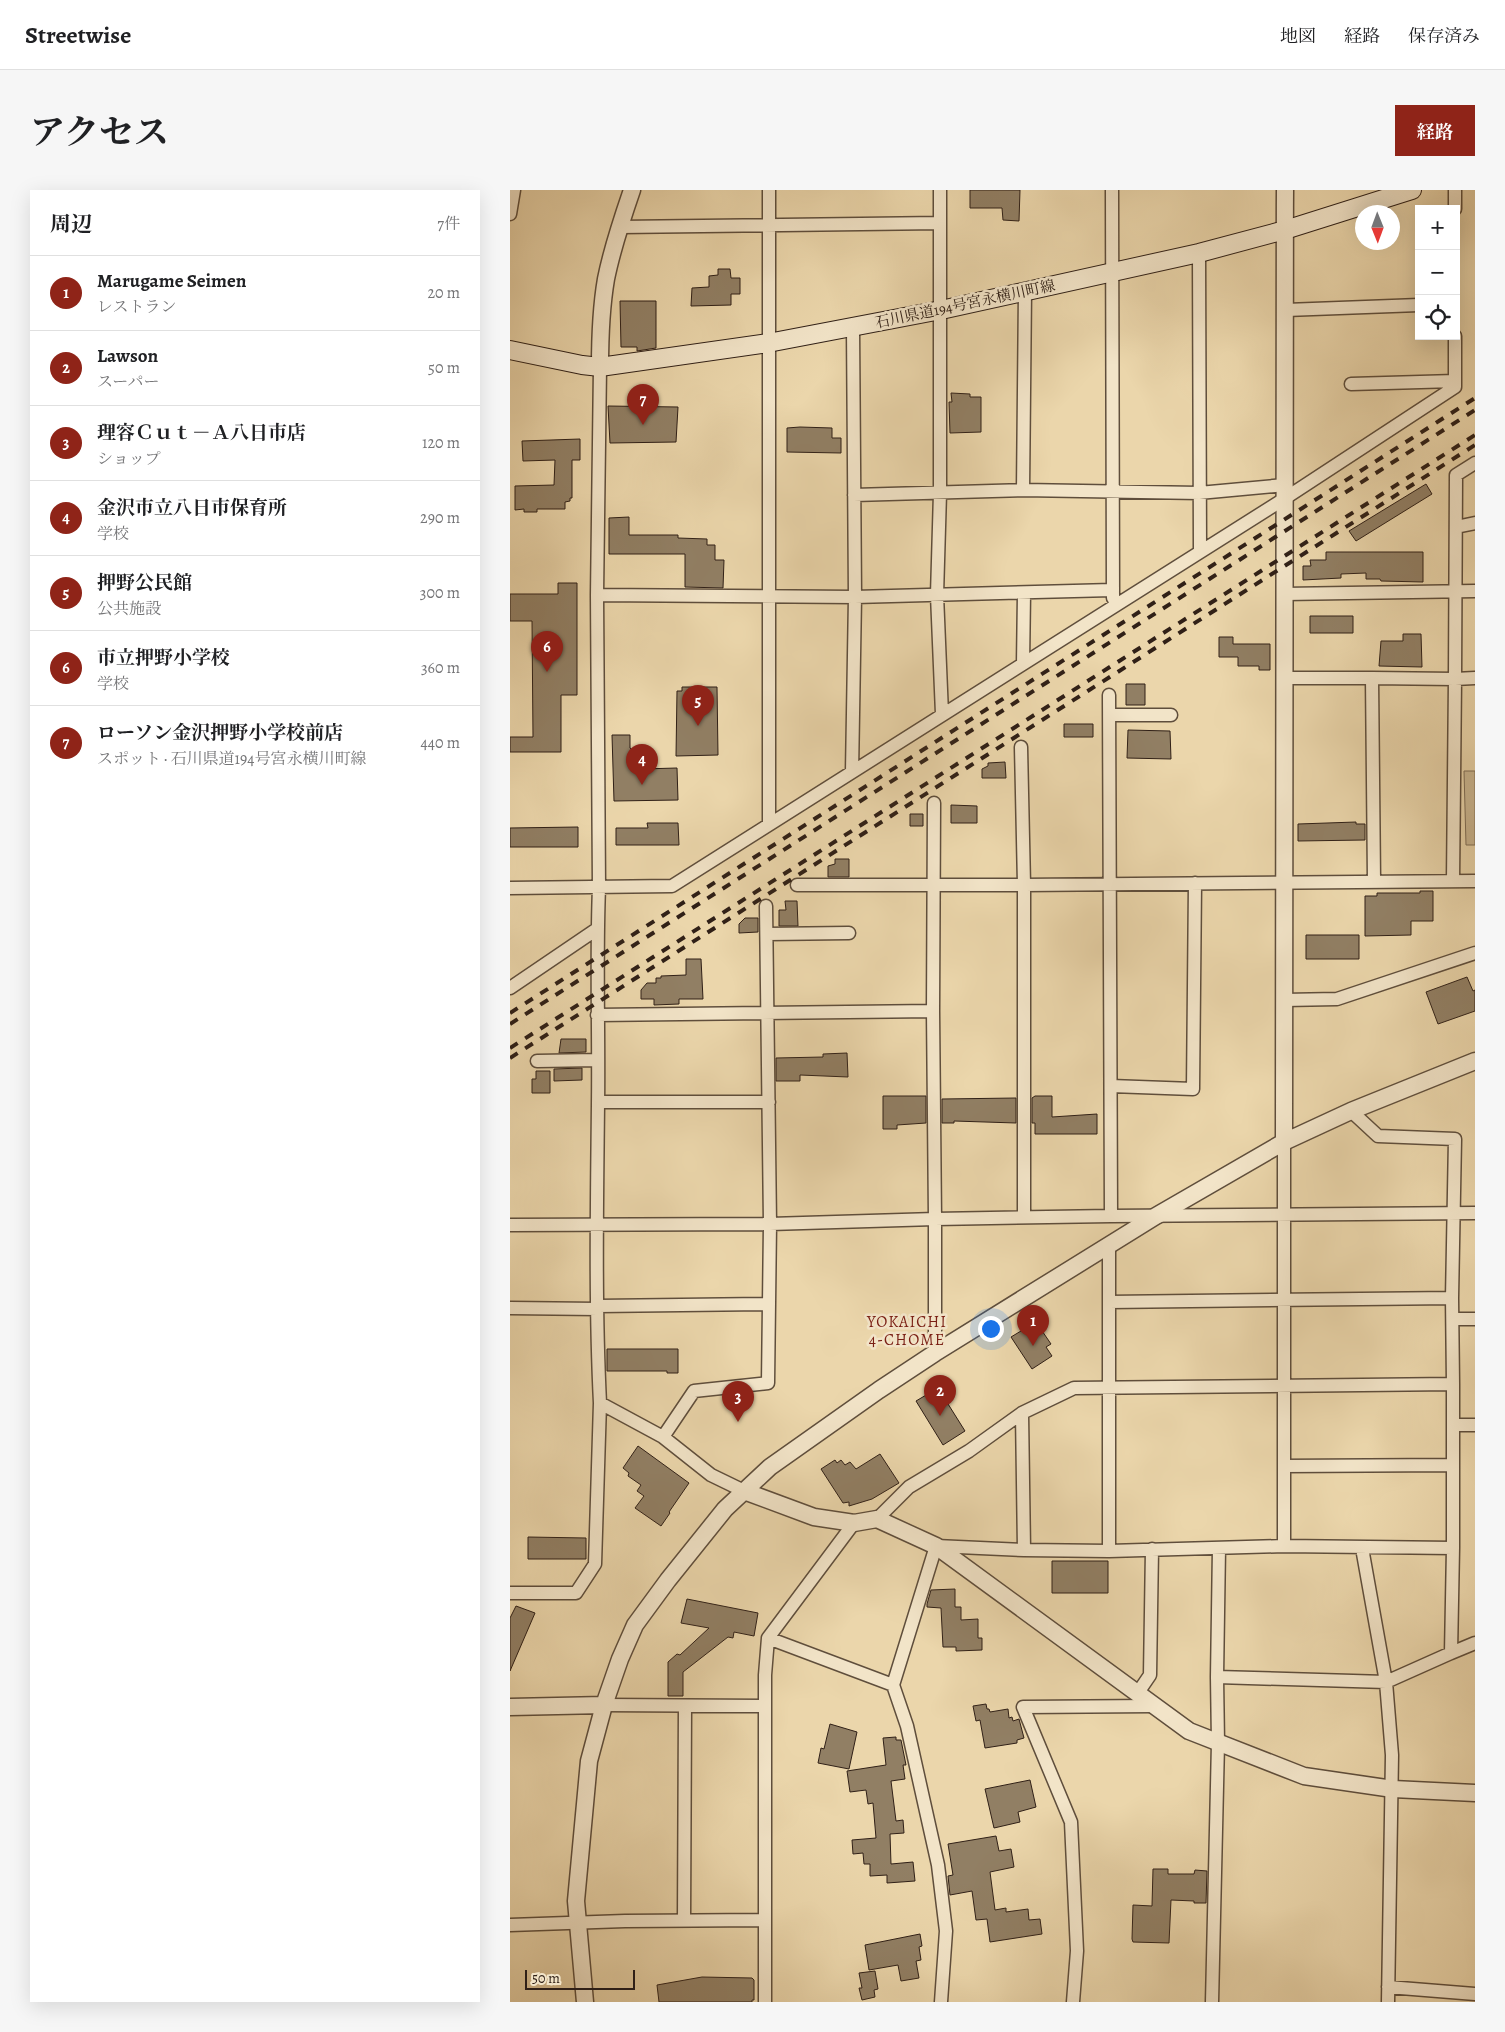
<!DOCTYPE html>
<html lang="ja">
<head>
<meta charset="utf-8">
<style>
	:root { --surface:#fff; --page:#f6f6f6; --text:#202124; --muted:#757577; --line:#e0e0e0; --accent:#8f2418 }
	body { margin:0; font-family:Alegreya,"Noto Serif JP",serif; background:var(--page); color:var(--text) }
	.controls { position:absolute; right:15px; top:15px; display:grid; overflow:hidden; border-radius:0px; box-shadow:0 5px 20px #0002 }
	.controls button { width:45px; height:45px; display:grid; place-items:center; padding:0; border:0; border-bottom:1px solid var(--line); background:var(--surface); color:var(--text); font:25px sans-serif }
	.compass { position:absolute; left:845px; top:15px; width:45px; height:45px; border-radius:50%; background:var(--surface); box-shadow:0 5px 20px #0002; rotate:179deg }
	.scale { position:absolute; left:15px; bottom:12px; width:110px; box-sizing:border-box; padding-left:5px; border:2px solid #302017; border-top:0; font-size:14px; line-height:18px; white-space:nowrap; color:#302017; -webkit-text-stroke:4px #f2e4c8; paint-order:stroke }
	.you { position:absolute; left:480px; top:1138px; width:18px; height:18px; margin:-12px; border:4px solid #fff; border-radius:50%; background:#1a73e8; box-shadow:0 0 0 8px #1a73e833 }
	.badge { display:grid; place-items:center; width:32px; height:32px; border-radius:50%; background:var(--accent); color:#fff; font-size:16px; font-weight:700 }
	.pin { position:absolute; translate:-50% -41px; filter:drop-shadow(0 1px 2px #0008) }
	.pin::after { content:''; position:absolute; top:26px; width:18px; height:15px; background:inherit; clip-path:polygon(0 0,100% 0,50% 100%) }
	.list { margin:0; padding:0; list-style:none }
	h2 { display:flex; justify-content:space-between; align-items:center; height:65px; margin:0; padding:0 20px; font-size:21px }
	h2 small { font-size:16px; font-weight:400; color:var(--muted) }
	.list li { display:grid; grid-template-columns:32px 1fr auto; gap:15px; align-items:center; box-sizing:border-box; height:75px; padding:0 20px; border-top:1px solid var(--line) }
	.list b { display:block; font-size:19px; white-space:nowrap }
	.list p { margin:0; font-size:16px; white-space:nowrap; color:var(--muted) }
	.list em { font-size:16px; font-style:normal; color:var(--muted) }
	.icon { flex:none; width:28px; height:28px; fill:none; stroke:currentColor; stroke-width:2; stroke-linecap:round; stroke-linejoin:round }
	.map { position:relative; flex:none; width:965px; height:1812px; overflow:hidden; border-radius:0px }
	header { display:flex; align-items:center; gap:30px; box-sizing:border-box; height:70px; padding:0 25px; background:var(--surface); border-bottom:1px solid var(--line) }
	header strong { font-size:24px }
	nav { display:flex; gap:28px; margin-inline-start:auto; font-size:18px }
	.intro { display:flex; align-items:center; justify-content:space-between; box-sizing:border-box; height:120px; padding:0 30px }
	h1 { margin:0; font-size:35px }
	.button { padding:12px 22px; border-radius:0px; background:var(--accent); color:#fff; font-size:18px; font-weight:700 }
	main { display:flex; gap:30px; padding:0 30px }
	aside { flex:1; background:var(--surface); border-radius:0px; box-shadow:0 5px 20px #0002 }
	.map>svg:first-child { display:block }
	.green { fill:#cbb792; stroke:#7e6c54 }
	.building { fill:#917f64; stroke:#302017 }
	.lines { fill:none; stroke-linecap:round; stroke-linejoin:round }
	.minor-casing { stroke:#5f4e3c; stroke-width:15 }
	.tertiary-casing { stroke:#5f4e3c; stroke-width:19 }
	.secondary-casing { stroke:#302017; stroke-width:20 }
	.minor { stroke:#f2e4c8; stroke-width:12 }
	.tertiary { stroke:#f2e4c8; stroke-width:16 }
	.secondary { stroke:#f2e4c8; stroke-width:18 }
	.rail { stroke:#302017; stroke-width:4; stroke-dasharray:9 9; stroke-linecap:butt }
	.labels { text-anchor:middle; stroke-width:5; stroke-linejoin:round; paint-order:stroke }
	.street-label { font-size:15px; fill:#302017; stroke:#f2e4c8 }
	.neighbourhood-label { font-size:16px; letter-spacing:1px; fill:#7a1f14; stroke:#f2e4c8 }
</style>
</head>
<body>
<header>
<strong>Streetwise</strong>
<nav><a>地図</a><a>経路</a><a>保存済み</a></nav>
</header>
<div class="intro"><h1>アクセス</h1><a class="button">経路</a></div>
<main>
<aside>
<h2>周辺<small>7件</small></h2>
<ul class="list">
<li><span class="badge">1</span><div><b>Marugame Seimen</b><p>レストラン</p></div><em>20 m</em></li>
<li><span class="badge">2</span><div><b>Lawson</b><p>スーパー</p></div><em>50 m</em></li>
<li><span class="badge">3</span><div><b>理容Ｃｕｔ－Ａ八日市店</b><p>ショップ</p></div><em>120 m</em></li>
<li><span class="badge">4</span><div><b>金沢市立八日市保育所</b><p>学校</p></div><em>290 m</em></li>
<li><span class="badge">5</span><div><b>押野公民館</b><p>公共施設</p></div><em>300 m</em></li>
<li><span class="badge">6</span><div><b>市立押野小学校</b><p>学校</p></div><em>360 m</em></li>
<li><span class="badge">7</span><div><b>ローソン金沢押野小学校前店</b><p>スポット · 石川県道194号宮永横川町線</p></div><em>440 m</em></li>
</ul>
</aside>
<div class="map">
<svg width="965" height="1812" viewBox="0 0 965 1812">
	<rect width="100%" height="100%" fill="#ebd6ab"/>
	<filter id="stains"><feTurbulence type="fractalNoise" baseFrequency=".004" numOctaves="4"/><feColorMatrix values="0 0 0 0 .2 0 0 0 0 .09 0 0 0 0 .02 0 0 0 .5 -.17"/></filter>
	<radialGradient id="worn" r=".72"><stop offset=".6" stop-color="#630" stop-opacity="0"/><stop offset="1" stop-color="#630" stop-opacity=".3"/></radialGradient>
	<path class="green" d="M954 581H965V655H956Z"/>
	<path class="building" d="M460 0H510L509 31 493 30 492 18H460Z
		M208 79H220L221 88H230V104H221V115L181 116 182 98 199 97V86L208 85Z
		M110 111H146V158L127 161V157H111Z
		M441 203 460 204V207H471V242L440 243 439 212H442Z
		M98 216 168 217 166 252 100 253Z
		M290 237 322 238V248H331V263L277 262V238Z
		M70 249V270H62V308H60V311L55 312V319H27V322H14V319L5 320V296L44 295 45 270 13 271 12 251Z
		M916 294 922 304 846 351 839 341Z
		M119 327V345H168V348L197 349V355H205V370H214L213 398 175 397V364H99V328Z
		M816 362H913V392L871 391 870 389H856V383L831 384V388L793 390V376H801L800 370H816Z
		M48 393H67V505H51V562H0V547H23L22 431H0V404H48Z
		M800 426H843V443H800Z
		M893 444H911L912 477 869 476 871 451H893Z
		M709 447H723V454H760V480H749V476H728V467H709Z
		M616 494H635V515H616Z
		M172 497H207L208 565 166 566 167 501H172Z
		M554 534H583V547H554Z
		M618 540 660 541 661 569 617 568Z
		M102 545H120V558L130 566 131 579 167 578 168 610 104 611Z
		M495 572 496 588H472V579L478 576V573Z
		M441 615 467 616V633H441Z
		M400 624H413V636H400Z
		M846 632V634H855V650L788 651V634Z
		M137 633H168L169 655H106V638H138Z
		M68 637V657H0V638Z
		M325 669H339V687H318V676L325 674Z
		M910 701H923V731H901V745L855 746V706H867V703H910Z
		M275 711H287L288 736H269V720H276Z
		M235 728H248V742L229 743V734Z
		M796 745H849V769H796Z
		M176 769H191L193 809H169V814L144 815V809H131V800L137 793H146V788H151V786L176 785Z
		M957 787 963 801 965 800V821L928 834 916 802Z
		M51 849H76V862L49 863Z
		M337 863 338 887 290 885V891H266V868L313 867V864Z
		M72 878V890L44 891V879Z
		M26 881H40V903H22V889H26Z
		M373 906H416V933L387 935V939H373Z
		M525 906H542V927L587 924V944H525V933H522V908Z
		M506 908V933L444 931V933H432V909Z
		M526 1132 541 1154 536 1157 542 1166 522 1179 501 1147Z
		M97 1159H168V1183H157V1181H97Z
		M428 1198 455 1241 433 1255 406 1211Z
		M128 1256 179 1293 159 1322 160 1323 151 1336 125 1318 134 1306 127 1301 131 1295 118 1286 119 1283 113 1278Z
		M370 1264 389 1293 362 1309 339 1316V1312L333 1313 311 1279 325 1270 327 1273 331 1270 335 1275 340 1272 346 1279Z
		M18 1347 76 1348V1369H18Z
		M542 1371H598V1403H542Z
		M445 1399V1417H451V1430L468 1429V1448H472V1460L446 1461V1457H433L431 1418 417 1417V1414L421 1400Z
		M177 1409 248 1423 244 1446 224 1442 223 1448 218 1447 173 1482V1506H158V1472L167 1464 170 1465 199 1438 171 1433Z
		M6 1416 25 1423 0 1481V1428Z
		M476 1514 477 1519H479L480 1522 498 1519 499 1528 502 1527 503 1531 509 1529 514 1548 507 1550V1553L475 1558 470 1530 466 1531 463 1516Z
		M320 1534 347 1542 339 1579 308 1573 311 1558 314 1559Z
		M386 1547V1550H391L396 1575H393L395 1589 381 1591 386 1631 393 1630 394 1643 380 1644 381 1674 403 1672 405 1691 377 1693V1685L360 1686V1674H354L353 1663 343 1664 342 1650 366 1648 363 1613 358 1614 356 1600 340 1602 337 1581 376 1575 373 1548Z
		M520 1590 526 1617 508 1622 510 1632 484 1638 475 1599Z
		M486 1646 489 1661 501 1659 504 1677 480 1682 485 1720 496 1718V1722L518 1719 519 1730 530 1729 532 1744 480 1752 477 1729 466 1730 462 1701 440 1705 438 1686 443 1685 438 1654Z
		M643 1679H658V1684H684L685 1680 697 1681 696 1713H684V1711L661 1710 659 1753 623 1752 622 1749 623 1715 642 1716Z
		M410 1744 412 1756 409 1757 411 1770 406 1771 409 1788 391 1791 388 1775 359 1780 355 1755Z
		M365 1781 368 1799 364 1800 365 1807 352 1810 349 1798H352L349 1783Z
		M192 1787 242 1788 244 1790V1810H242V1812H149L147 1795Z"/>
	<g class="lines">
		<defs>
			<path id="minor" d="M602 0 603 408
				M945 0V19
				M0 24 4 0
				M430 33V0
				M110 37 430 33V303L427 405 432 524
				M689 63 690 361
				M776 120 909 115
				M90 177 87 405 89 698C86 770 89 842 88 914 87 1013 85 1113 90 1213L153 1247 201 1285 234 1301
				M841 194 945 191
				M965 273 946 285 945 489 965 488
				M513 300 515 100
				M344 305 513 300 689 303 775 295
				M946 337 965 333
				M774 404 965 401
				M87 405 345 407 602 400
				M513 474 514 403
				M775 488H862
				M599 505 601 1026
				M599 525H661
				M342 582 345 407 343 138
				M259 634V0
				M864 691 862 488 945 489 943 691
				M287 695H514L511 557
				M0 698 162 696 774 309 945 197V146
				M257 744 339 743
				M0 798 87 739
				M774 810 827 809 965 763
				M423 821 424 613
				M87 825 423 821 425 1029 601 1026 965 1023
				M27 871 88 870
				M601 896 683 899 685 693
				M88 912H259
				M514 1027V695L965 691
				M0 1035 260 1034 425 1029V1163
				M599 1056V1361
				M599 1112 942 1108
				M88 1116 259 1114
				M0 1118 88 1119
				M943 1129H965
				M512 1223 514 1360
				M943 1235H965
				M153 1247 184 1201 258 1193 260 1034 256 716
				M774 1276 943 1275
				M367 1329 399 1297 459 1261 512 1223 564 1198 943 1194 942 1108 945 949 868 946 841 921
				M774 1356V952
				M852 1358 876 1492 882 1565 878 1812
				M943 1358 941 1463 965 1453
				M0 1403H66L85 1374 90 1213
				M258 1448 383 1495 426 1356 514 1360 599 1361 774 1356 943 1358V1194
				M707 1487 876 1492 941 1463
				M383 1495 397 1536 428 1675 436 1741 431 1812
				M627 1504 640 1485 642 1359
				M94 1515 255 1516
				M174 1731 175 1516
				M0 1735 115 1731 254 1730
				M878 1797 965 1804
				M255 1812V1485L258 1448 344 1333
				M563 1812 567 1761 561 1632 513 1517 643 1516
				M702 1812 708 1553 707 1487 709 1358"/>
			<path id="tertiary" d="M90 177C90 148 91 118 96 89 102 59 112 29 122 0
				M774 952C774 634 773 317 775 0
				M234 1301 304 1327 344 1333 367 1329 426 1356 679 1541 794 1586 883 1599 965 1603
				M0 1517 94 1515
				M75 1812 66 1711 79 1571 94 1515 110 1469 125 1435 158 1390 215 1319 260 1277 369 1200 425 1163 646 1026 774 952 841 921 965 871"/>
			<path id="secondary" d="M0 160 72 175 90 177 258 153 431 120 689 63 775 40 902 0"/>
		</defs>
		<use href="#minor" class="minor-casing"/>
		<use href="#tertiary" class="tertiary-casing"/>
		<use href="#secondary" class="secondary-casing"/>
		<use href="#minor" class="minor"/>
		<use href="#tertiary" class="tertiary"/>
		<use href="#secondary" class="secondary"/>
		<path class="rail" d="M0 823 965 208
			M0 834 965 220
			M0 858 965 245
			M0 868 965 255"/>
	</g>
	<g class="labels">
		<g class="street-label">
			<text transform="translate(455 114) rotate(-12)" y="5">石川県道194号宮永横川町線</text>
		</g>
		<g class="neighbourhood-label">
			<text x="397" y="1137">YOKAICHI<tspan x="397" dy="18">4-CHOME</tspan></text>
		</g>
	</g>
	<rect width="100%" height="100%" filter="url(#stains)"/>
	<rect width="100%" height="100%" fill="url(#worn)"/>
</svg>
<div class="controls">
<button>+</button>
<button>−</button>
<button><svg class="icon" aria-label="locate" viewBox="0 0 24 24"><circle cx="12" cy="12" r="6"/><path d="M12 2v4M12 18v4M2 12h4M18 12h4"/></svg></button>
</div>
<svg class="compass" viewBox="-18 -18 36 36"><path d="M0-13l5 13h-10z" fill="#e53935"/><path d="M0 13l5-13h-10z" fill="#757577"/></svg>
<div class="scale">50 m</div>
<div class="you"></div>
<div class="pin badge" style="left:523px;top:1156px">1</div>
<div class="pin badge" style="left:430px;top:1226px">2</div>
<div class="pin badge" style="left:228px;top:1232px">3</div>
<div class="pin badge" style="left:132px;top:595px">4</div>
<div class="pin badge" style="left:188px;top:536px">5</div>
<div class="pin badge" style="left:37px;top:482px">6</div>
<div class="pin badge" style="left:133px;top:235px">7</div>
</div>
</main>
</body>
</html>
